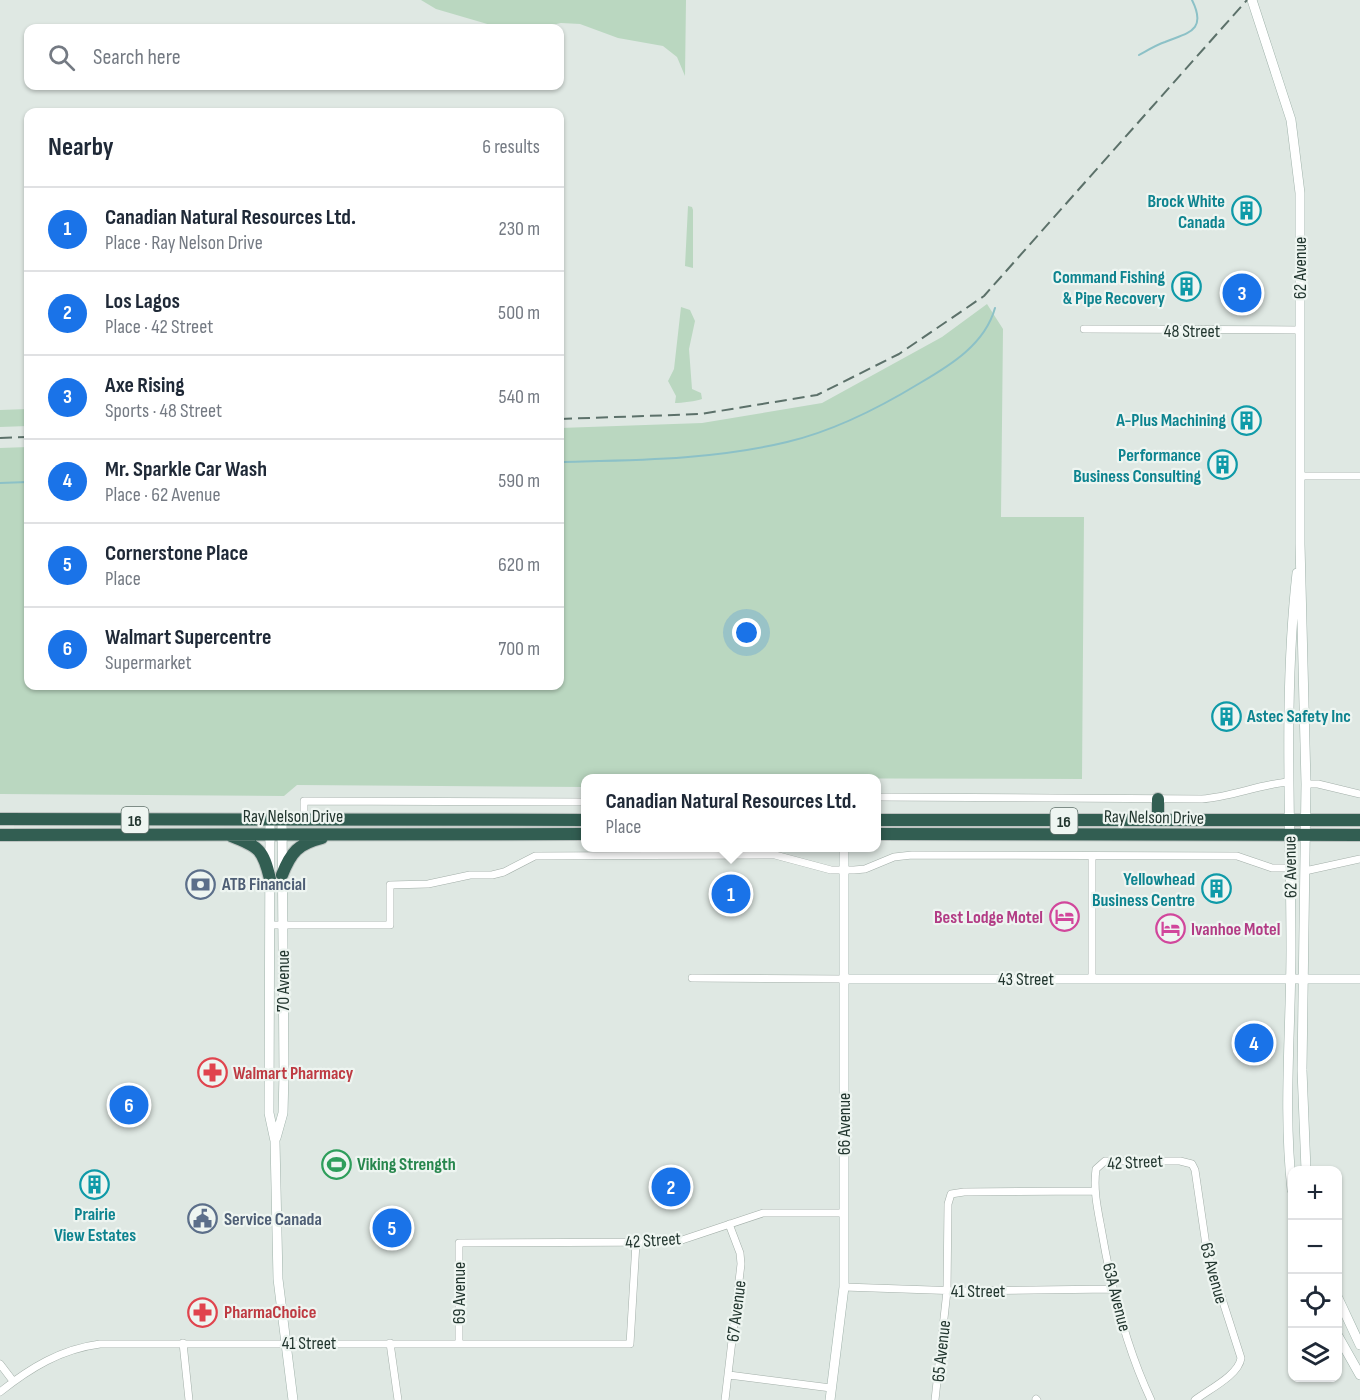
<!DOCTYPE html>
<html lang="en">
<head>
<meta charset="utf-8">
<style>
	:root { --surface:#fff; --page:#f6f6f7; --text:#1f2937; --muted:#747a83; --line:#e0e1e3; --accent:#1a73e8 }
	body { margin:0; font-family:"Sofia Sans Condensed",sans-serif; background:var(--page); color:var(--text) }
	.controls { position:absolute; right:18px; bottom:18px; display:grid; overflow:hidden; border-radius:12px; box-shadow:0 2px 4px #0004 }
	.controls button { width:54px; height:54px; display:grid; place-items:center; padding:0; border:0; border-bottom:2px solid var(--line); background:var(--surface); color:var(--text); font:30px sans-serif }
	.you { position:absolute; left:747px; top:633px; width:21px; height:21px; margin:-15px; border:4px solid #fff; border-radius:50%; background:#1a73e8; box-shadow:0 0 0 9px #1a73e833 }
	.badge { display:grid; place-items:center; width:39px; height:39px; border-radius:50%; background:var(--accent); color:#fff; font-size:20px; font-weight:700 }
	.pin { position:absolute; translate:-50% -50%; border:3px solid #fff; box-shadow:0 2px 6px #0006 }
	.popup { position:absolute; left:581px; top:774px; width:300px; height:78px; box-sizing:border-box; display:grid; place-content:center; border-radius:12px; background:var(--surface); filter:drop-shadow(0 2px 4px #0005); font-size:20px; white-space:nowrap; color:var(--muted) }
	.popup b { font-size:22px; color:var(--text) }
	.popup::after { content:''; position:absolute; left:50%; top:100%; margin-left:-12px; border:12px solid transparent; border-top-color:var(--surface) }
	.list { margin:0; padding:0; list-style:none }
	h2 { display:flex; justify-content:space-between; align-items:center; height:78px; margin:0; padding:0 24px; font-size:26px }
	h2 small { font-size:20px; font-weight:400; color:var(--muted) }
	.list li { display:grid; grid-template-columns:39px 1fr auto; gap:18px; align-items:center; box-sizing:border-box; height:84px; padding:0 24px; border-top:2px solid var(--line) }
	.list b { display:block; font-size:22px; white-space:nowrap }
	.list p { margin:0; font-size:20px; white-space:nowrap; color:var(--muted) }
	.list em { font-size:20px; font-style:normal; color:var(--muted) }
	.icon { flex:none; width:33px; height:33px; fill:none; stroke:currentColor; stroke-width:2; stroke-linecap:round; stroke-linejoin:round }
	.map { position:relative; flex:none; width:1360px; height:1400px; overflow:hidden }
	.search { position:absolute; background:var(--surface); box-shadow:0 2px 4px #0004; left:24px; top:24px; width:540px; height:66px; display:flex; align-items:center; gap:15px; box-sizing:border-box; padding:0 21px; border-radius:12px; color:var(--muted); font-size:22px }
	.panel { position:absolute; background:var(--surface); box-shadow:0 2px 4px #0004; left:24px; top:108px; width:540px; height:582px; border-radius:12px }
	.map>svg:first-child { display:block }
	.green { fill:#bad7c0 }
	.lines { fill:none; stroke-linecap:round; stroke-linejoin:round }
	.stream { stroke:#8cc1c7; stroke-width:2 }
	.street-casing { stroke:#a3afa9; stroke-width:8 }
	.secondary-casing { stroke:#9fb2aa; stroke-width:10 }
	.highway-casing { stroke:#bdc3c1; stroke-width:14 }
	.street { stroke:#fff; stroke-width:7 }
	.secondary { stroke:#fff; stroke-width:9 }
	.highway { stroke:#325e52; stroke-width:12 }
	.rail { stroke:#5c716a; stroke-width:2; stroke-dasharray:12 6; stroke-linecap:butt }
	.labels { text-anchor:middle; stroke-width:4.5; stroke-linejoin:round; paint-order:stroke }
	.shield { fill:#eef5f1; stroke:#5f6f69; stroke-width:1.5 }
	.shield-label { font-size:16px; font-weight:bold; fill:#22362f }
	.culture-label { font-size:18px; font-weight:bold; fill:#0d838f; stroke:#eef5f1; text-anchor:end }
	.street-label { font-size:18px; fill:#22362f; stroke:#eef5f1 }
	.service-label { font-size:18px; font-weight:bold; fill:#4e5e75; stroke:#eef5f1; text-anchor:start }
	.hotel-label { font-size:18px; font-weight:bold; fill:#b23c85; stroke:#eef5f1; text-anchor:end }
	.health-label { font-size:18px; font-weight:bold; fill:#be3a42; stroke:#eef5f1; text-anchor:start }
	.leisure-label { font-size:18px; font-weight:bold; fill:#27864d; stroke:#eef5f1; text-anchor:start }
</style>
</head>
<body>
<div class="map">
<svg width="1360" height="1400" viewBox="0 0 1360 1400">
	<rect width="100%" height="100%" fill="#dfe8e3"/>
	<path class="green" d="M421 0H686L685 76 677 57 663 46 618 38 580 24 561 23 538 28H501L436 9Z
		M688 206 692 207 693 210V268L685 266Z
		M987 304 1003 329 1001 517H1084L1082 779 586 778 585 787 297 785 284 796 0 794V448L28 447V686H560V428L702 423 822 403 942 337Z
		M681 307 690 310 695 321 689 349 692 389 701 393 702 399C697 401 681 403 675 403L676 396 668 381 674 369Z
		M28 409V426L0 427V410Z"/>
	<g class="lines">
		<path class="stream" d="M1139 55C1148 50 1156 45 1165 42 1186 33 1208 32 1192 0
			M560 462C636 460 712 460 787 442 834 431 879 408 920 383 951 365 985 344 995 308
			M0 483 28 482"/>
		<defs>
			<path id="street" d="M1084 329 1300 330
				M1301 476H1360
				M1306 784H1318L1360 794
				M876 797 1202 799C1232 797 1260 784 1289 782
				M304 820V801L586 802
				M1305 871 1360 859
				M270 925H390V885L428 884 470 875H492L504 872 535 856 775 855 831 870H854L865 869 894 857 912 855 1237 856 1272 868H1291
				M692 978 844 979
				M1092 979V856
				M844 1287 961 1291 1112 1289
				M459 1342V1243L676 1242 763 1213H844
				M183 1343 189 1400
				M390 1343 398 1400
				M0 1364 13 1381
				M729 1375 831 1388
				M0 1392C30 1368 61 1349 100 1344H630L636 1243
				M1036 1399 1037 1400
				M725 1400 741 1264 740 1253 729 1224
				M935 1400 947 1291 948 1204 951 1194 964 1192 1095 1191
				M1151 1400C1126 1347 1112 1291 1102 1233 1098 1211 1093 1191 1096 1169L1105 1161H1180L1192 1164 1195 1170 1207 1252 1241 1358C1239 1375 1208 1390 1195 1400"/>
			<path id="secondary" d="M1252 0 1291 120 1300 193V544L1306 784 1302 1070 1306 1170
				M270 820 269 1113 275 1141 278 1279 293 1400
				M844 979H1360
				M276 1138 283 1113 284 1074 282 820
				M1292 1190C1283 1111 1291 1029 1291 949 1291 824 1283 697 1297 573
				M1338 1298 1360 1345
				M1338 1336 1360 1375
				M830 1400 844 1287V848"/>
			<path id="highway" d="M0 819 586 820
				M876 820H1360
				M1158 820V799
				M876 834 1360 835
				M0 835 586 834
				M231 836C259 847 263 849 270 879
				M282 875C291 852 298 844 322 838"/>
		</defs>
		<use href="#street" class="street-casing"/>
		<use href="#secondary" class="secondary-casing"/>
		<use href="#highway" class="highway-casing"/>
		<use href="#street" class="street"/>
		<use href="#secondary" class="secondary"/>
		<use href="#highway" class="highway"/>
		<path class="rail" d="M560 419 701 414 817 395 899 354 984 296 1247 0
			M0 438 28 437"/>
	</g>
	<defs>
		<symbol id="building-ring" viewBox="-11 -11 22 22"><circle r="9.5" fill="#eef5f1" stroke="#0f9aa8" stroke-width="1.5"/><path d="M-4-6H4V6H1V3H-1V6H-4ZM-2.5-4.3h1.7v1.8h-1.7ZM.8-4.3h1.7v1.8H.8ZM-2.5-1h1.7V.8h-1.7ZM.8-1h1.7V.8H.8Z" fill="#0f9aa8"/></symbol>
		<symbol id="bank-ring" viewBox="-11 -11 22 22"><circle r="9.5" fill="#eef5f1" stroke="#5c6f8a" stroke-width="1.5"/><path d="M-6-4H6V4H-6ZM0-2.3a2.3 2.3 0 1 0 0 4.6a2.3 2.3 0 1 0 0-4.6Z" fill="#5c6f8a"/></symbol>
		<symbol id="hotel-ring" viewBox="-11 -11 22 22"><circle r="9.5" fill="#eef5f1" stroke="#d1479c" stroke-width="1.5"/><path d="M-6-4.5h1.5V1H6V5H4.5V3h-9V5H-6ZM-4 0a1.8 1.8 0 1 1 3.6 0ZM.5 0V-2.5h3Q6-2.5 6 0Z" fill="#d1479c"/></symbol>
		<symbol id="pharmacy-ring" viewBox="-11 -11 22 22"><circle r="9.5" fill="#eef5f1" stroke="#e0444e" stroke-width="1.5"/><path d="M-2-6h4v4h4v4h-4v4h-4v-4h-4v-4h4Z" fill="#e0444e"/></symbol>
		<symbol id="stadium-ring" viewBox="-11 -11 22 22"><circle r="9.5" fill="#eef5f1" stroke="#2e9e5b" stroke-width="1.5"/><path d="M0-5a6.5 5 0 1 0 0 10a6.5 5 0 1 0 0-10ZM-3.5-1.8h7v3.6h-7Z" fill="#2e9e5b"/></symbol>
		<symbol id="civic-ring" viewBox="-11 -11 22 22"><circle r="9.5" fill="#eef5f1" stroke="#5c6f8a" stroke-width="1.5"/><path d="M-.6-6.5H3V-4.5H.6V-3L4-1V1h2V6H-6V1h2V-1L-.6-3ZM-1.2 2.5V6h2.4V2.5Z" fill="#5c6f8a"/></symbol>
	</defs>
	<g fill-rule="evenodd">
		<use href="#building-ring" x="1230" y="194" width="33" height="33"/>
		<use href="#building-ring" x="1170" y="270" width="33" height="33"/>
		<use href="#building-ring" x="1230" y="404" width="33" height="33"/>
		<use href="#building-ring" x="1206" y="448" width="33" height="33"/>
		<use href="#building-ring" x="1210" y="700" width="33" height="33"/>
		<use href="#bank-ring" x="184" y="868" width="33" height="33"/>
		<use href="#building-ring" x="1200" y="872" width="33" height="33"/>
		<use href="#hotel-ring" x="1048" y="900" width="33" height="33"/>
		<use href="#hotel-ring" x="1154" y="912" width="33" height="33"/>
		<use href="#pharmacy-ring" x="196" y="1056" width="33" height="33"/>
		<use href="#stadium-ring" x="320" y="1148" width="33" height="33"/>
		<use href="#building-ring" x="78" y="1168" width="33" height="33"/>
		<use href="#civic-ring" x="186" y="1202" width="33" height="33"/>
		<use href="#pharmacy-ring" x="186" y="1296" width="33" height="33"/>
	</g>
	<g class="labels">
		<g class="shield">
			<rect x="121.5" y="807" width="27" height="26" rx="4.5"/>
			<rect x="1050.5" y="808" width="27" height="26" rx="4.5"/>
		</g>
		<g class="shield-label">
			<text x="135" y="826">16</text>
			<text x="1064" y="827">16</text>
		</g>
		<g class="culture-label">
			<text x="1225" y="207">Brock White<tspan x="1225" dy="21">Canada</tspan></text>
			<text x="1165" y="283">Command Fishing<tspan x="1165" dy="21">&amp; Pipe Recovery</tspan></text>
			<text x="1226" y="426">A-Plus Machining</text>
			<text x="1201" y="461">Performance<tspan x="1201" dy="21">Business Consulting</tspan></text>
			<text x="1247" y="722" text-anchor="start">Astec Safety Inc</text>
			<text x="1195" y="885">Yellowhead<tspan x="1195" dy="21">Business Centre</tspan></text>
			<text x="95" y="1220" text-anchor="middle">Prairie<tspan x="95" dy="21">View Estates</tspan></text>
		</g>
		<g class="street-label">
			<text transform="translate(1300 268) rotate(-90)" y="6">62 Avenue</text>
			<text x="1192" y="337">48 Street</text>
			<text x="293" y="822">Ray Nelson Drive</text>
			<text transform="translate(1154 817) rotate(1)" y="6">Ray Nelson Drive</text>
			<text transform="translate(1290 867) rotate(-91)" y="6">62 Avenue</text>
			<text x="1026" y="985">43 Street</text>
			<text transform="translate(283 981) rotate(-90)" y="6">70 Avenue</text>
			<text transform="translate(844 1124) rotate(-90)" y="6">66 Avenue</text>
			<text transform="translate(1135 1162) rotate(-3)" y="6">42 Street</text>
			<text transform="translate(653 1240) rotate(-4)" y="6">42 Street</text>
			<text transform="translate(1214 1273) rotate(75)" y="6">63 Avenue</text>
			<text x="978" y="1297">41 Street</text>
			<text transform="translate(459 1293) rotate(-90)" y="6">69 Avenue</text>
			<text transform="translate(1117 1297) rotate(76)" y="6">63A Avenue</text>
			<text transform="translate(736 1311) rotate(-83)" y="6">67 Avenue</text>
			<text x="309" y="1349">41 Street</text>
			<text transform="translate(941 1351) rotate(-84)" y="6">65 Avenue</text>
		</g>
		<g class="service-label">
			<text x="222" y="890">ATB Financial</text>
			<text x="224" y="1225">Service Canada</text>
		</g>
		<g class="hotel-label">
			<text x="1043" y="923">Best Lodge Motel</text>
			<text x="1191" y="935" text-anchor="start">Ivanhoe Motel</text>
		</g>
		<g class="health-label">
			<text x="233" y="1079">Walmart Pharmacy</text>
			<text x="224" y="1318">PharmaChoice</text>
		</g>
		<g class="leisure-label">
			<text x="357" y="1170">Viking Strength</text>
		</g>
	</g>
</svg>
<div class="controls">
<button>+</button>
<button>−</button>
<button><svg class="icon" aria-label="locate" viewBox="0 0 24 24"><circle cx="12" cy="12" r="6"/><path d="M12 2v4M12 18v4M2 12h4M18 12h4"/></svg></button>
<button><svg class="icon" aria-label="layers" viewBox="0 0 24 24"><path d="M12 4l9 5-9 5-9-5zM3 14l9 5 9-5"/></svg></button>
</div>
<div class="you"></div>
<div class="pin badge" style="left:731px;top:894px">1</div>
<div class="popup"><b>Canadian Natural Resources Ltd.</b>Place</div>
<div class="pin badge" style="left:671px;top:1187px">2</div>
<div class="pin badge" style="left:1242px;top:293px">3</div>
<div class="pin badge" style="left:1254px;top:1043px">4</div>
<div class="pin badge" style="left:392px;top:1228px">5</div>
<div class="pin badge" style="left:129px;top:1105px">6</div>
<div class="search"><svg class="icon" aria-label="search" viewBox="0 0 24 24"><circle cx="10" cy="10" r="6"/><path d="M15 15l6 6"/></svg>Search here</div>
<section class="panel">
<h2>Nearby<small>6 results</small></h2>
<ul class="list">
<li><span class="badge">1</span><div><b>Canadian Natural Resources Ltd.</b><p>Place · Ray Nelson Drive</p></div><em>230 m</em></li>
<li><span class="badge">2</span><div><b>Los Lagos</b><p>Place · 42 Street</p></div><em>500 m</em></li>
<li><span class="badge">3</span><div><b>Axe Rising</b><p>Sports · 48 Street</p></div><em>540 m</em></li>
<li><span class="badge">4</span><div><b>Mr. Sparkle Car Wash</b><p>Place · 62 Avenue</p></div><em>590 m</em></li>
<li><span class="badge">5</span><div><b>Cornerstone Place</b><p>Place</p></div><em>620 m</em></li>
<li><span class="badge">6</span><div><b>Walmart Supercentre</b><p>Supermarket</p></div><em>700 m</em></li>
</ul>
</section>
</div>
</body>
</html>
